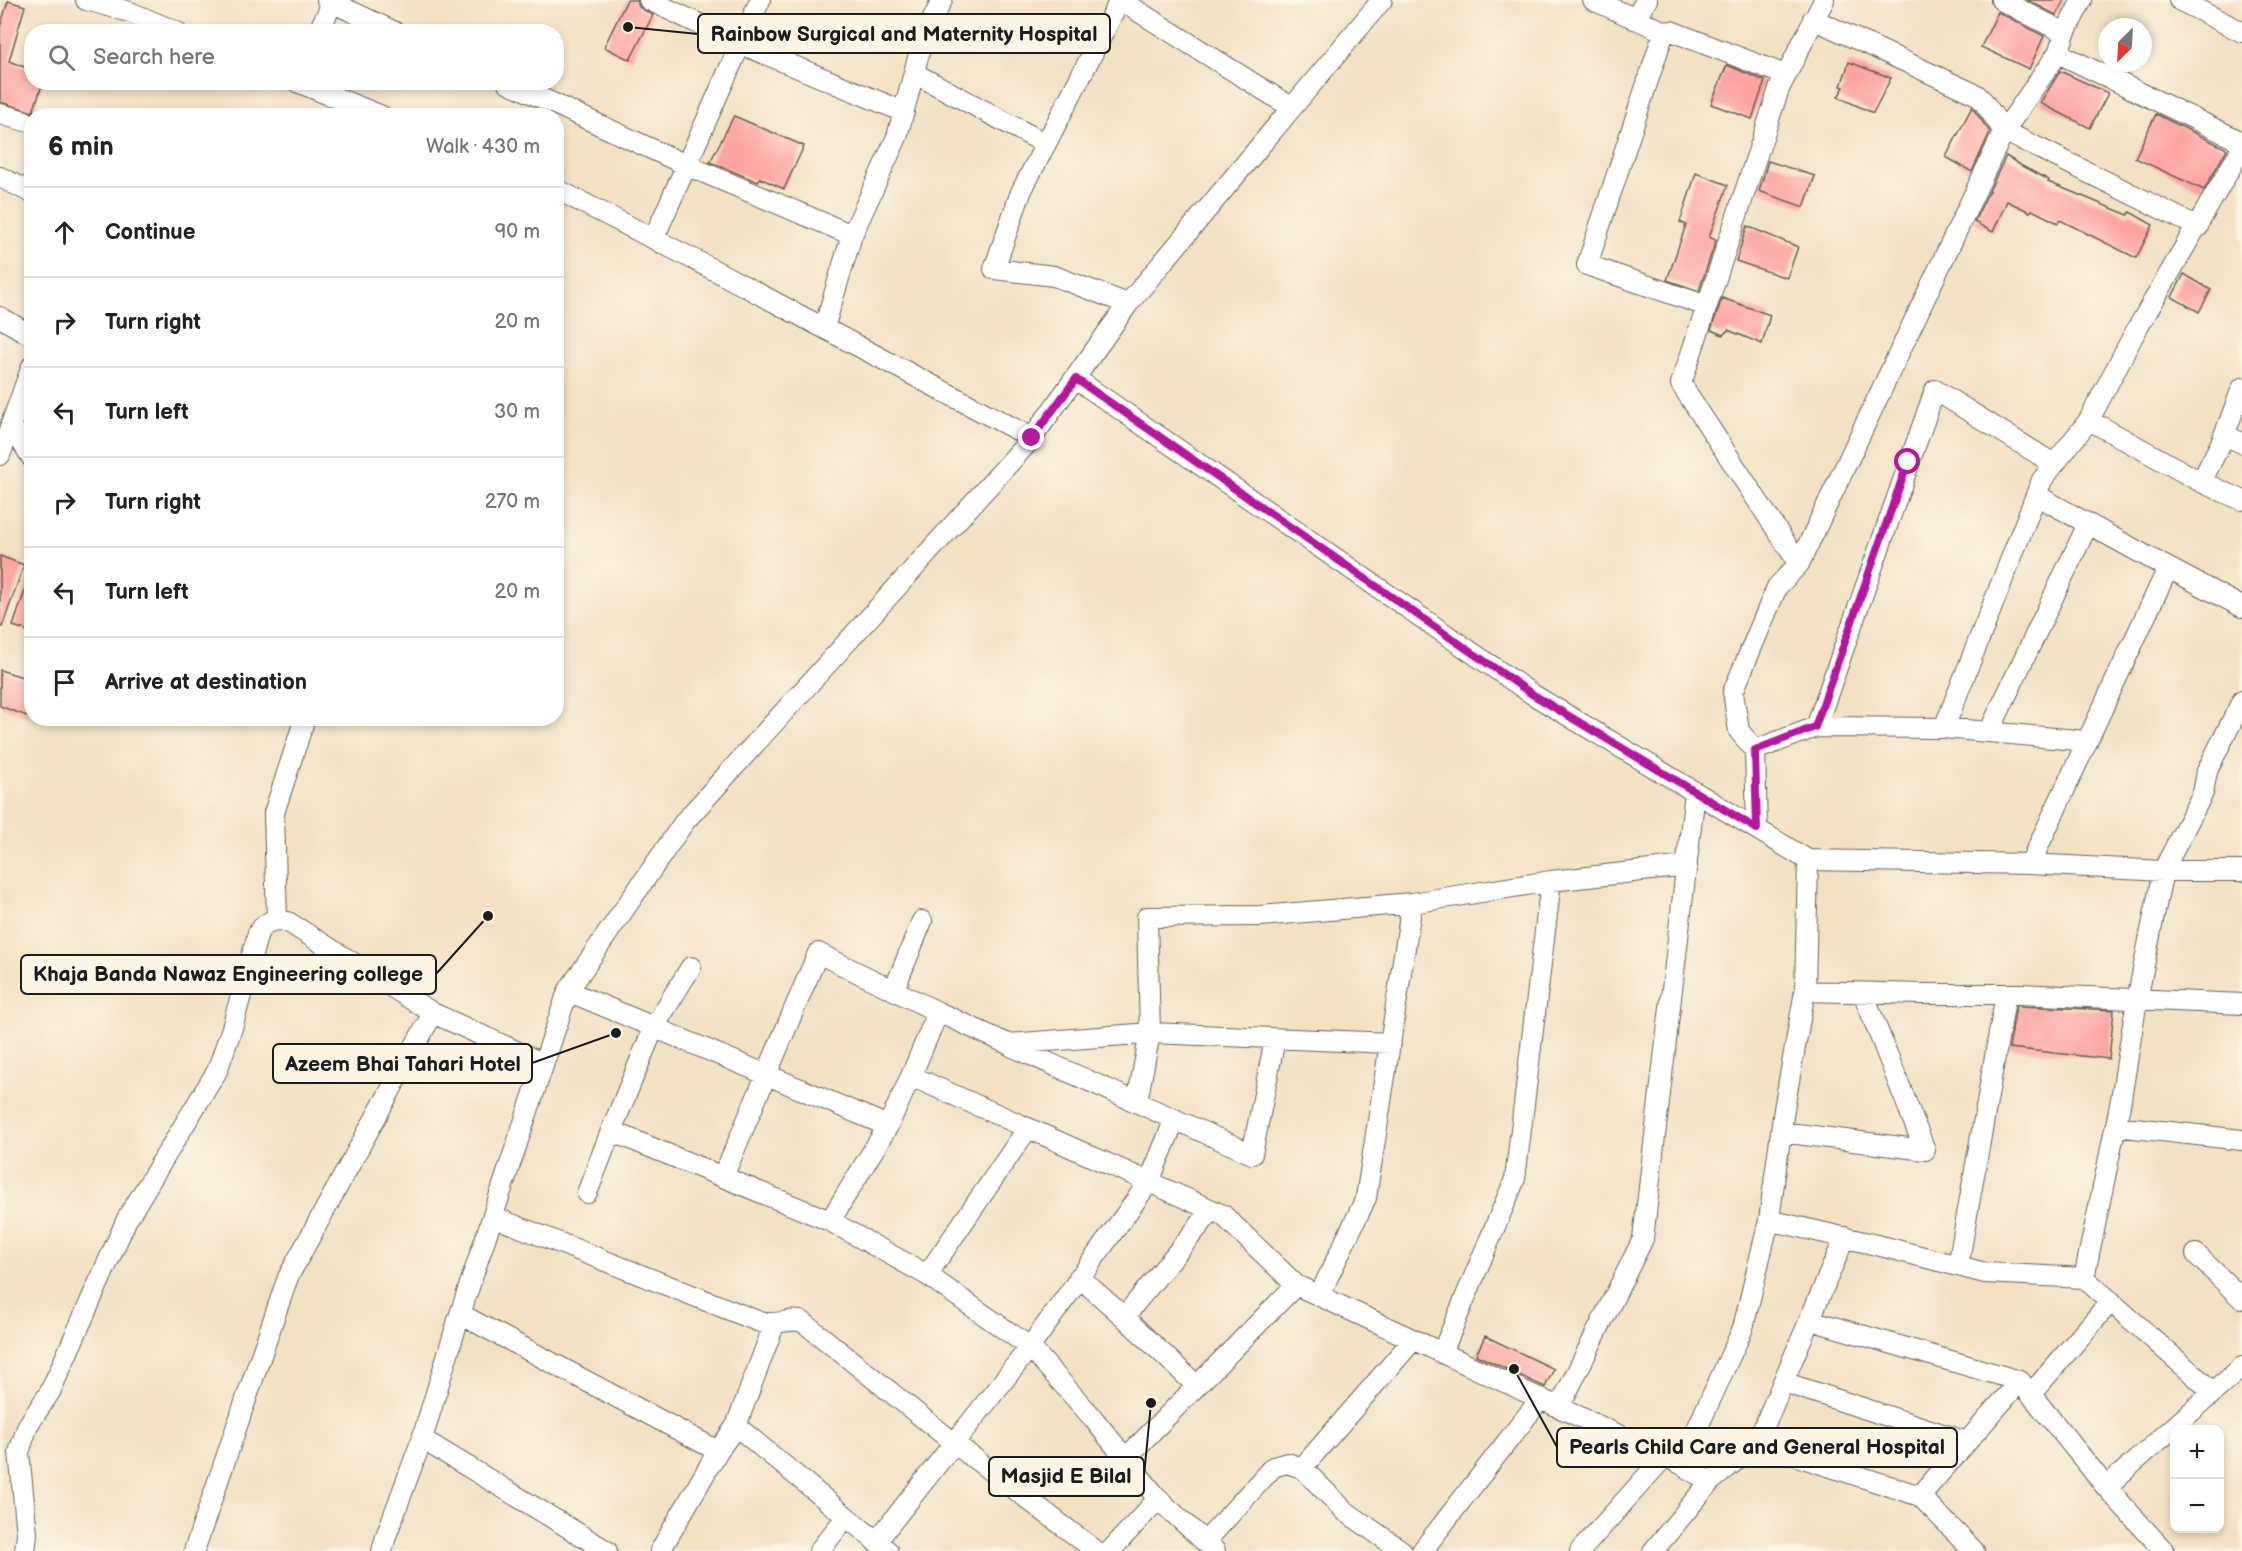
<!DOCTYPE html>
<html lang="en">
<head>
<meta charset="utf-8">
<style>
	:root { --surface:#fff; --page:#f6f6f6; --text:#222; --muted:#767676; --line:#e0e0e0 }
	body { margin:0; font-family:"Balsamiq Sans",sans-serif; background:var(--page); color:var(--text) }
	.controls { position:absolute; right:18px; bottom:18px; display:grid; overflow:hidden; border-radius:12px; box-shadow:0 3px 9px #0003 }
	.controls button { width:54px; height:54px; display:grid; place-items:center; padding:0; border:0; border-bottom:2px solid var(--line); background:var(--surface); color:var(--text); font:30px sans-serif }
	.compass { position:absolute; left:2098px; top:18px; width:54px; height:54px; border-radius:50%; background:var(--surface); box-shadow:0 3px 9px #0003; rotate:204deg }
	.stop { position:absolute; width:18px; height:18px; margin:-14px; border:4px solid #b5179e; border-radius:50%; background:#fff }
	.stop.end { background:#b5179e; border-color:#fff; box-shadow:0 2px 6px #0008 }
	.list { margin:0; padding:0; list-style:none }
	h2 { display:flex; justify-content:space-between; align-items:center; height:78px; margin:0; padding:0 24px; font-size:26px }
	h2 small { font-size:20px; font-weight:400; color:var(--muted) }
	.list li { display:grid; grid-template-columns:39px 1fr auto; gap:18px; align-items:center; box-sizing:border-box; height:90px; padding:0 24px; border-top:2px solid var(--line) }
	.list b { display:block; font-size:22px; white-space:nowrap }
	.list em { font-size:20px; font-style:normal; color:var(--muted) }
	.icon { flex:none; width:33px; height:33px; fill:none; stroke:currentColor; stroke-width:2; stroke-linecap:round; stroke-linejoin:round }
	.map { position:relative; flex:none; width:2242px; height:1551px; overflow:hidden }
	.search { position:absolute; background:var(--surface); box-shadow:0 3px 9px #0003; left:24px; top:24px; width:540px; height:66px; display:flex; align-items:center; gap:15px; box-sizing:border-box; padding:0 21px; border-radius:24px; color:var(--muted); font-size:22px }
	.panel { position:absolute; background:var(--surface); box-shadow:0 3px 9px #0003; left:24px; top:108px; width:540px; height:618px; border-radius:24px }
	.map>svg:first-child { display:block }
	.building { fill:#fda3a0 }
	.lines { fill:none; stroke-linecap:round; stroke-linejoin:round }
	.street-casing { stroke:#676156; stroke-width:22 }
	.street { stroke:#fff; stroke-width:20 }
	.route { stroke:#b5179e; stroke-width:8 }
	.leader { fill:none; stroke:#1c1c1c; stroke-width:2 }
	.callout-dot { fill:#1c1c1c; stroke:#fcf5e5; stroke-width:2 }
	.callout { fill:#fcf5e5; stroke:#1c1c1c; stroke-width:2 }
	.callout-label { font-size:21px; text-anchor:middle; font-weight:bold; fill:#1c1c1c }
</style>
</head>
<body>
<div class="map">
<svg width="2242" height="1551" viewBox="0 0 2242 1551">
	<rect width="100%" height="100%" fill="#fcf5e5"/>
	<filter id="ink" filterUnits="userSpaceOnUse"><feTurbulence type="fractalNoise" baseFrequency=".0167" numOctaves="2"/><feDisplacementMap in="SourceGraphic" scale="12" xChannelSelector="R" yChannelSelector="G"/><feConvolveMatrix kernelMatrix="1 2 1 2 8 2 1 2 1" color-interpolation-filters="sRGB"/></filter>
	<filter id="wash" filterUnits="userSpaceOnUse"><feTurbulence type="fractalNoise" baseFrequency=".008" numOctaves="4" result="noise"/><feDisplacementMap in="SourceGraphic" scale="24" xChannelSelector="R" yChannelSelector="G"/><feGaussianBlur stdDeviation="1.35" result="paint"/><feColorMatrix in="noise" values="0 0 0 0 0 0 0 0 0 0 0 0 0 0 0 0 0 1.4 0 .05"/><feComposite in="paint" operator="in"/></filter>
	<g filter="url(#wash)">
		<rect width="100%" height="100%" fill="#f2e1c3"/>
		<g id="blocks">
			<path class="building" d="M627 0H637L639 7 653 15 630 60 604 47Z
				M2027 0H2065L2056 15Z
				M8 1 25 6 9 61 32 70V82H43L33 112 0 102V27Z
				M1998 12 2044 36 2029 69 1981 47Z
				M1849 62 1891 78 1873 113 1838 97 1844 87 1841 86Z
				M1727 65 1765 81 1752 119 1711 104Z
				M2060 71 2108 93 2090 128 2040 103Z
				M1972 107 1990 132 1972 172 1946 157Z
				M2156 114 2227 149 2204 190 2135 158Z
				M734 116 804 146 784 189 760 178 758 182 710 162Z
				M2006 156 2022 166 2049 180 2048 182 2128 215 2130 212 2153 225 2136 258 2060 220 2058 223 2032 210 2030 212 2007 201 1993 232 1974 222Z
				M1768 161 1815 176 1804 207 1759 191Z
				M1696 173 1728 185 1709 237 1716 240 1699 291 1667 280 1686 225 1680 222Z
				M1747 226 1798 247 1787 278 1736 261Z
				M2184 274 2211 290 2199 312 2172 297Z
				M1722 298 1770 315 1762 344 1728 330 1723 335 1711 330Z
				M0 556 24 565 2 627 0 626Z
				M29 579 32 580V632L13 626Z
				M0 670 32 680V718L0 706Z
				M2016 1006 2114 1010 2109 1059 2009 1048Z
				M1485 1336 1554 1369 1545 1387 1476 1355Z"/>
		</g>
	</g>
	<g filter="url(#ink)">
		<use href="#blocks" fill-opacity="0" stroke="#676156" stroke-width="1.5"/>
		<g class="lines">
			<defs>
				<path id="street" d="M86 0 130 12 177 32
					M327 0 395 32
					M649 0 741 44 904 112
					M1120 0 1021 192 994 269 1054 276 1128 304
					M1120 0 1291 107
					M1593 0 1665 32
					M2001 0 2065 33
					M2082 0 2065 33 2058 53 2242 142
					M2179 0 2242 32
					M1634 19 1647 0
					M1813 19 1977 95 1983 101 2004 131 2198 227
					M318 32 334 0
					M914 73 1046 144
					M297 82 382 116
					M507 82 686 165 852 235
					M0 114 25 121
					M0 177 32 193
					M556 189 695 260 1032 438
					M654 238 760 0
					M1707 306 1587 265 1662 38 1665 32 1671 31 1785 75
					M0 317 32 336
					M824 328 852 235 897 137 922 42 942 0
					M1076 379 1532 694 1808 860 2030 864 2163 871H2242
					M2089 420 2201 482 2222 441 2242 388
					M11 425 32 458
					M2224 435 2242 443
					M0 455 32 366
					M2201 482 2242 500
					M1799 564 1681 384 1779 89 1824 0
					M2163 565 2242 607
					M1816 727 1935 390 2054 464
					M1944 728 2087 741
					M1989 732 2088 524
					M1755 750 1739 731 1733 692 1777 587 1799 564 2004 131 2058 53
					M1757 829 1755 750 1816 727 1944 728 2042 480 2089 420 2133 336 2242 148
					M2030 864 2168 568 2036 495
					M277 919 274 813 305 718
					M691 967 654 1027 611 1131 830 1221 927 1275
					M894 990 922 921
					M568 991 888 1126 911 1076 1223 1215 1296 1285 1681 1464
					M1805 991 1923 994H2021L2242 1004
					M1011 1046 1252 1154 1275 1039
					M911 1076 938 1012 1008 1044 1150 1033 1147 917 1260 916 1412 903 1551 881
					M1137 1102 1150 1033 1391 1043
					M2116 1126 2242 1140
					M1028 1128 927 1275 1030 1347 1149 1182 1175 1119
					M1781 1132 1925 1150 1863 993
					M723 1177 818 953 938 1012
					M587 1193 611 1131
					M494 1217 760 1322C776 1327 789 1317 803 1322L954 1443 1096 1551
					M1769 1220 1885 1247 1985 1273 2084 1278 2213 1392
					M830 1221 888 1126
					M2196 1254 2242 1299
					M1958 1266 2006 994
					M1079 1277 1124 1317 1212 1210
					M2084 1278 2120 1105 2137 1000 2163 871 2203 793 2207 771 2242 701
					M1319 1296 1366 1198 1412 903
					M460 1314 718 1451
					M1124 1317 1197 1386
					M1810 1320 2020 1381
					M1442 1353 1515 1179 1551 881 1687 866
					M1783 1382 1967 1442
					M2031 1394 2111 1301
					M1560 1406 1643 1239 1695 792
					M736 1426 888 1551
					M422 1439 607 1551
					M1757 1443 1920 1496 1974 1551
					M1125 1459 1296 1285
					M1710 1482 1681 1464 1743 1328 1769 1220 1784 1109 1805 991 1808 860
					M1920 1496 2020 1381 2106 1487
					M876 1542 1030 1347 1092 1417 1158 1499 1215 1551
					M1205 1542 1273 1467 1287 1463 1302 1468
					M25 1551 27 1534 19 1452 28 1425 50 1392 127 1219 217 1071 232 1028 258 933C266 921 274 918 288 922L433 1013
					M194 1551 288 1277 433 1013 542 1063
					M382 1551 386 1536 422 1439 460 1314 568 991 685 821 1032 438 1128 304 1382 0
					M660 1551 718 1451 736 1426 774 1325
					M819 1551 846 1517
					M1110 1551 1158 1499
					M1402 1551 1345 1511 1302 1468 1413 1340
					M1422 1551 1541 1398
					M1580 1551 1665 1456
					M1653 1551 1710 1482 1757 1443 1845 1237
					M2164 1551 2106 1487 2242 1367"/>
			</defs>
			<use href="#street" class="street-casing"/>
			<use href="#street" class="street"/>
		</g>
	</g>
	<g class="lines" filter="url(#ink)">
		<path class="route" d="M1032 438 1076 379 1532 694 1757 829 1755 750 1815 727 1908 462"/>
	</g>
	<path class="leader" d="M628 27L698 34M488 916L436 974M616 1033L532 1063M1514 1369L1557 1447M1151 1403L1144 1476"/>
	<g class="callout-dot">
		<circle cx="628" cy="27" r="6"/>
		<circle cx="488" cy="916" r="6"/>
		<circle cx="616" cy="1033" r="6"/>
		<circle cx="1514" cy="1369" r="6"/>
		<circle cx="1151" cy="1403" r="6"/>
	</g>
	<g class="callout">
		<rect x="698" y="14" width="412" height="39" rx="6"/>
		<rect x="21" y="955" width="415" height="39" rx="6"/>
		<rect x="273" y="1044" width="259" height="39" rx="6"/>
		<rect x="1557" y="1428" width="400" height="39" rx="6"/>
		<rect x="989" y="1457" width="155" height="39" rx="6"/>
	</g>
	<g class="callout-label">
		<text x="904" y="41">Rainbow Surgical and Maternity Hospital</text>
		<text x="228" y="981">Khaja Banda Nawaz Engineering college</text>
		<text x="403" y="1071">Azeem Bhai Tahari Hotel</text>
		<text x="1757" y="1454">Pearls Child Care and General Hospital</text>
		<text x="1066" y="1483">Masjid E Bilal</text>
	</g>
</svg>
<div class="controls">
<button>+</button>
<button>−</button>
</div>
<svg class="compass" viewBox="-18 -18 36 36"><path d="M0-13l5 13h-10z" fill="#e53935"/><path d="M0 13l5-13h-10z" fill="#767676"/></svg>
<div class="stop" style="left:1908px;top:462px"></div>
<div class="stop end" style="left:1032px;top:438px"></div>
<div class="search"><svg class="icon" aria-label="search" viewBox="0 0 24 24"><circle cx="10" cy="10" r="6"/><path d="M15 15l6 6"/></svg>Search here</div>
<section class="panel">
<h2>6 min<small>Walk · 430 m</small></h2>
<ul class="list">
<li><svg class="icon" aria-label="ahead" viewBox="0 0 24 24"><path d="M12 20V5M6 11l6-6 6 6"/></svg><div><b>Continue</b></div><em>90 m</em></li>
<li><svg class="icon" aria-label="right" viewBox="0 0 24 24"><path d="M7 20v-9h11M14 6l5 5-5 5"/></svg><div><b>Turn right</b></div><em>20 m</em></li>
<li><svg class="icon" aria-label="left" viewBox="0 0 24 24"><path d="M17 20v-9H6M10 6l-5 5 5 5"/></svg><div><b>Turn left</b></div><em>30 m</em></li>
<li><svg class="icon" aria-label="right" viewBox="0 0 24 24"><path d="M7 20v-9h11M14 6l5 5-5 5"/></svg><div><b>Turn right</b></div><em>270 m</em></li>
<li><svg class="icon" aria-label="left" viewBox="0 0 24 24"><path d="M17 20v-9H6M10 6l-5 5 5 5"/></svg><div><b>Turn left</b></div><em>20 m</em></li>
<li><svg class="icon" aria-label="arrive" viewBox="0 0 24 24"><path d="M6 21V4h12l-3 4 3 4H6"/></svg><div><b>Arrive at destination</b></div></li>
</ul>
</section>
</div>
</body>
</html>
